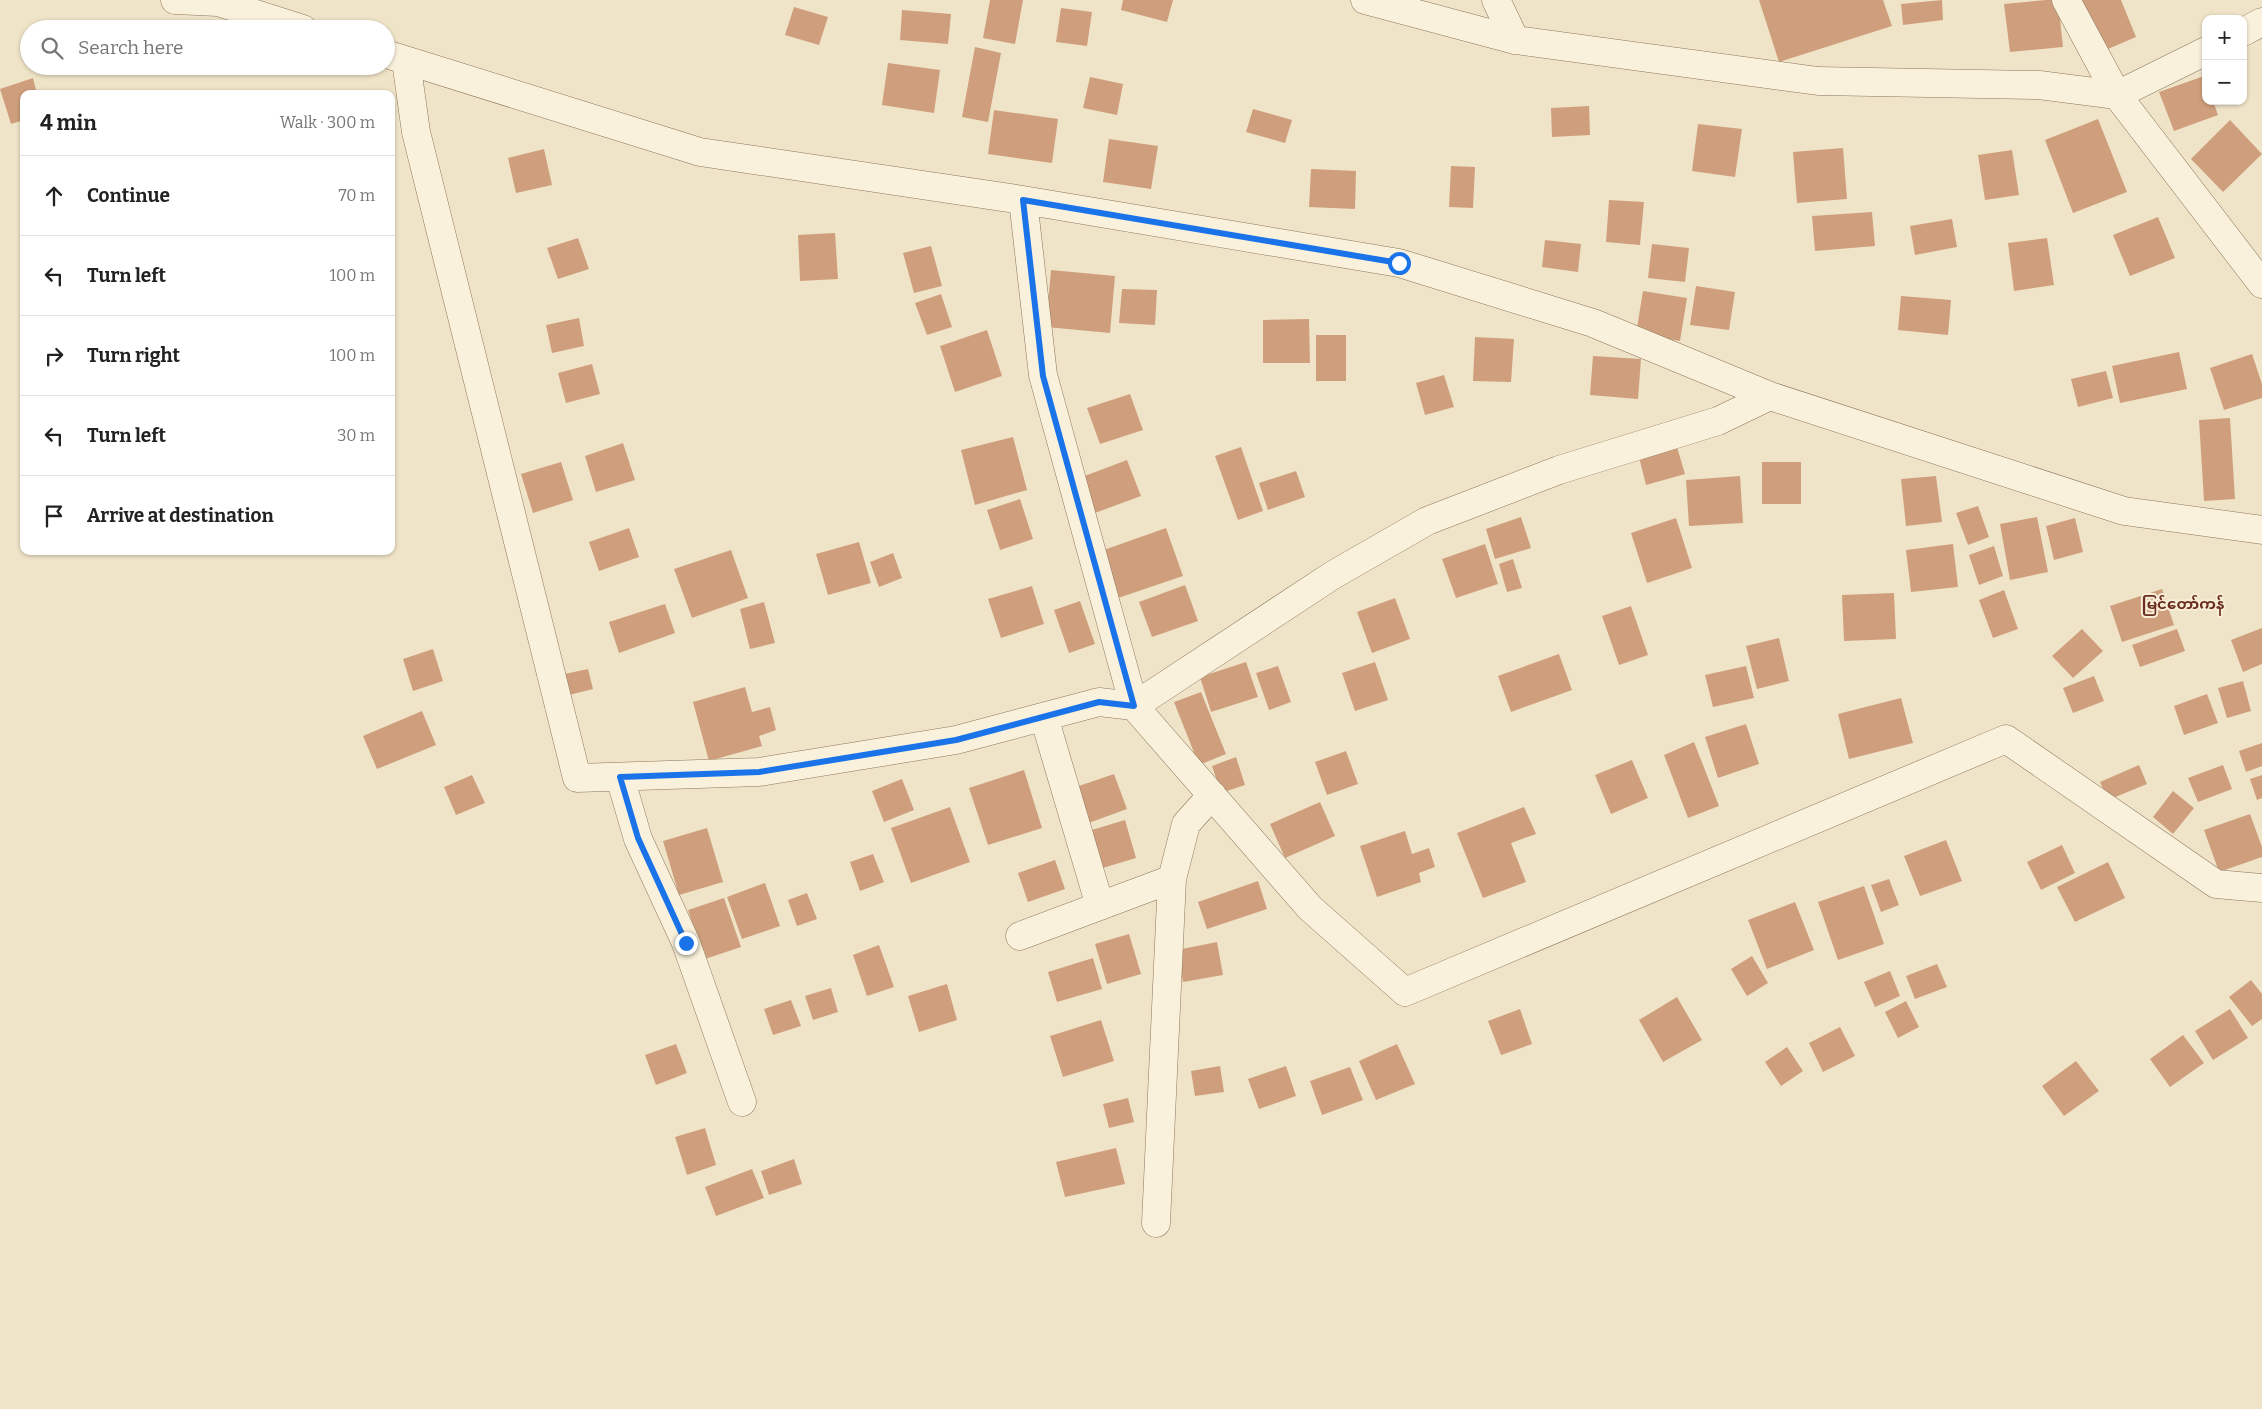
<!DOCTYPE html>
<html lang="en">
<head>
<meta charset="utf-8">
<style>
	:root { --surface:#fff; --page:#f2f2f2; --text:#222; --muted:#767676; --line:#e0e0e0 }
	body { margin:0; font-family:Bitter,"Noto Sans Myanmar",serif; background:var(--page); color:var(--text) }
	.controls { position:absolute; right:15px; top:15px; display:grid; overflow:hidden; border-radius:10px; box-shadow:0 1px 4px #0004 }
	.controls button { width:45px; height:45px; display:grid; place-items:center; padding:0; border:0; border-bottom:1px solid var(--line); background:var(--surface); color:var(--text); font:25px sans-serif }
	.stop { position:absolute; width:15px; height:15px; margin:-11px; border:4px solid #1a73e8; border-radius:50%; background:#fff }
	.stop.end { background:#1a73e8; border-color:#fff; box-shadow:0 1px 5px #0008 }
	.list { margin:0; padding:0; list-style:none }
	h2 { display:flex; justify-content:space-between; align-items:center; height:65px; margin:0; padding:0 20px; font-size:21px }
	h2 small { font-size:16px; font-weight:400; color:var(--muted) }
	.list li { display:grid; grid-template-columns:32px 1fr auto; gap:15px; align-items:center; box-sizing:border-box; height:80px; padding:0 20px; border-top:1px solid var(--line) }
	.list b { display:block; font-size:19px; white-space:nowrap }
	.list em { font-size:16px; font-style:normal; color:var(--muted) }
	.icon { flex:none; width:28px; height:28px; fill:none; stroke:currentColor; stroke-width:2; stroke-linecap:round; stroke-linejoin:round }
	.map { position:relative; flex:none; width:2262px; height:1409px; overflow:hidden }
	.search { position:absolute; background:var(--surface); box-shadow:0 1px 4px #0004; left:20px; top:20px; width:375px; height:55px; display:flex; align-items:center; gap:12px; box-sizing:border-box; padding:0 18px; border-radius:28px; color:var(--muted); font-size:19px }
	.panel { position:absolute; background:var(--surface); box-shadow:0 1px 4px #0004; left:20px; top:90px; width:375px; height:465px; border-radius:10px }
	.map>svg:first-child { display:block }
	.building { fill:#cf9f7d }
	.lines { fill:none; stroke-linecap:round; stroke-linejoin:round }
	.minor-casing { stroke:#8d765c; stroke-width:29 }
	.minor { stroke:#faf1dc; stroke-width:28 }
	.route { stroke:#1a73e8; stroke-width:6 }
	.labels { text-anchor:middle; stroke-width:4; stroke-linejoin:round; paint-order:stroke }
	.quarter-label { font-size:15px; font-weight:bold; fill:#6b2e1e; stroke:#f7eed8 }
</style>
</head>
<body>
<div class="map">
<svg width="2262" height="1409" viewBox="0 0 2262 1409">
	<rect width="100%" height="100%" fill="#f0e4c8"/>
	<path class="building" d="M990 0H1023L1015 44 983 38Z
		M1123 0H1173L1167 22 1121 10Z
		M1759 0H1883L1892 26 1779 62Z
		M1942 0 1943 20 1903 25 1901 4Z
		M2046 0H2058L2063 47 2010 52 2004 4Z
		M2080 0H2121L2136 37 2101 52Z
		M794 7 828 17 819 45 785 35Z
		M1061 8 1092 12 1087 46 1056 42Z
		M902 10 951 14 948 44 900 40Z
		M975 47 1001 53 988 122 962 117Z
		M888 63 940 70 934 113 882 105Z
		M2204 76 2206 101H2213L2218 115 2174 131 2159 92Z
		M1090 77 1123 84 1117 115 1083 108Z
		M33 78 37 94H24V120L11 124 0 89Z
		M1589 106 1590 135 1552 137 1551 108Z
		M1253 109 1292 120 1285 143 1246 132Z
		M994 110 1058 119 1052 163 988 154Z
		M2098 119 2127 192 2073 213 2045 140Z
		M2230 120 2262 154 2223 192 2191 159Z
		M1698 124 1742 129 1735 177 1692 171Z
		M1109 139 1158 146 1151 189 1103 182Z
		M1843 148 1847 199 1797 203 1793 152Z
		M544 149 552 185 516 193 508 158Z
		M2012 150 2019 195 1985 200 1978 155Z
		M1451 166 1475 167 1473 208 1449 207Z
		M1311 169 1356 171 1355 209 1309 207Z
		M1609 200 1644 202 1640 245 1606 242Z
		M1872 212 1875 246 1815 251 1812 216Z
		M2158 217 2175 258 2130 276 2113 235Z
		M1952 219 1957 247 1915 255 1910 226Z
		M835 233 838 279 800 281 798 235Z
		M578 238 589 269 558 279 547 248Z
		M2047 238 2054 285 2014 291 2008 243Z
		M1545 240 1581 244 1578 272 1542 267Z
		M1652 244 1689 248 1685 282 1648 278Z
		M931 246 942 286 914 293 903 253Z
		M1051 270 1115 276 1110 333 1046 327Z
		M1696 286 1735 292 1729 330 1690 325Z
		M1122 289 1157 290 1155 325 1119 323Z
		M1643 291 1687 298 1680 341 1636 334Z
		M941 294 952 327 927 335 915 303Z
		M1901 296 1951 300 1948 335 1898 330Z
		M579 318 584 346 552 353 546 325Z
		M1309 319 1310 363H1263V320Z
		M987 330 1002 376 955 392 940 346Z
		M1316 335H1346V381H1316Z
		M1475 337 1514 339 1511 382 1473 381Z
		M2179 352 2187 389 2120 403 2112 366Z
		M2252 354 2262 384V398L2224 410 2210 368Z
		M1593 356 1641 359 1638 399 1590 395Z
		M592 364 600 394 566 403 558 373Z
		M2106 371 2113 398 2078 407 2071 379Z
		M1444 375 1454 407 1425 415 1416 383Z
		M1130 394 1143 430 1100 444 1087 408Z
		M2230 418 2235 499 2204 501 2199 420Z
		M1013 437 1027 490 975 505 961 450Z
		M623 443 635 480 596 492 585 456Z
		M1241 447 1263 511 1238 520 1215 456Z
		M1677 447 1685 474 1646 485 1639 457Z
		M1127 460 1141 496 1095 513 1082 477Z
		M561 462 573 500 533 513 521 474Z
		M1762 462H1801V504H1762Z
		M1296 471 1305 497 1268 510 1259 483Z
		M1740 476 1743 523 1689 526 1686 480Z
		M1936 476 1942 522 1906 526 1901 479Z
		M1020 499 1033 539 1000 550 987 510Z
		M1978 506 1989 537 1968 545 1956 513Z
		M1521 517 1531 548 1495 559 1486 529Z
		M2037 517 2048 572 2010 580 2000 524Z
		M1676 518 1692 568 1647 583 1631 533Z
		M2075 518 2083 552 2054 560 2046 526Z
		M629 528 639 557 599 571 589 542Z
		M1166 528 1183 576 1118 598 1101 551Z
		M859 542 871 583 828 595 816 554Z
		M1485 544 1498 584 1456 598 1442 559Z
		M1953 544 1958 587 1911 592 1906 550Z
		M1994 546 2003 576 1979 585 1969 555Z
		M731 550 748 598 692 618 674 569Z
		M893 553 902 578 879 587 870 562Z
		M1513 559 1522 588 1507 592 1499 564Z
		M1185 585 1198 621 1152 637 1139 602Z
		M1032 586 1044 624 1001 638 988 599Z
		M2162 589 2174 625 2122 642 2110 606Z
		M2004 590 2018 629 1993 638 1979 600Z
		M1894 593 1896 639 1844 641 1842 595Z
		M1395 598 1410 639 1372 653 1357 612Z
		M1080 601 1095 644 1069 653 1054 610Z
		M764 602 775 643 750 649 740 609Z
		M665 604 675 633 619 653 609 622Z
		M1631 606 1648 655 1619 665 1602 616Z
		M2262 628V664L2243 672 2231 640Z
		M2082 629 2103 651 2073 678 2052 656Z
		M2177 629 2185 651 2140 667 2132 645Z
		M1779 638 1789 681 1757 689 1746 646Z
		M433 649 443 681 413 691 403 659Z
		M1559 654 1572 690 1511 712 1498 676Z
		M1246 662 1258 697 1211 712 1200 677Z
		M1375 662 1388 700 1355 711 1342 673Z
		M1278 666 1291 702 1269 710 1256 673Z
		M1746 666 1754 698 1713 707 1705 675Z
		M588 669 593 689 565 696 560 675Z
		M2094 676 2104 701 2073 713 2063 688Z
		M2243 681 2251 711 2227 718 2218 688Z
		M745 687 752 712 770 707 776 730 759 736 762 746 709 761 693 702Z
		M1201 692 1226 754 1199 765 1174 702Z
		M2207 694 2218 723 2184 735 2174 706Z
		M1901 698 1913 743 1849 759 1838 714Z
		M422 711 436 745 377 769 363 736Z
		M1746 724 1759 764 1718 778 1705 737Z
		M1694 742 1719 806 1688 818 1664 755Z
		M2262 743V766L2246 772 2239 751Z
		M1346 751 1358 784 1327 795 1315 762Z
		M1236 757 1245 785 1221 793 1212 766Z
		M1632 760 1648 798 1611 814 1595 775Z
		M2139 765 2147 784 2108 800 2100 782Z
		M2223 765 2232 789 2198 802 2188 778Z
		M1024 770 1042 828 988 845 969 788Z
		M1114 774 1127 809 1086 824 1073 788Z
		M472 775 485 803 456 815 444 787Z
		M2262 775V798L2257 800 2250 779Z
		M902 779 914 810 884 822 872 791Z
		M2173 791 2194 808 2173 834 2153 817Z
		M1320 802 1335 836 1285 858 1270 824Z
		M950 807 970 862 911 883 891 828Z
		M1524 807 1536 834 1511 843 1526 882 1483 898 1457 833Z
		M2250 814 2262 847V857L2219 872 2204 830Z
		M1125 820 1136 858 1096 870 1085 832Z
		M707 828 723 882 679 895 663 841Z
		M1405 831 1412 854 1429 848 1435 867 1419 873 1421 882 1377 897 1360 846Z
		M1946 840 1962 881 1920 896 1904 856Z
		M2062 845 2075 873 2041 890 2027 862Z
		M873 854 884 882 860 891 850 862Z
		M1055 860 1065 889 1028 902 1018 873Z
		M2108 862 2125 898 2075 922 2057 887Z
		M1889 879 1899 905 1881 912 1871 885Z
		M1258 881 1267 909 1207 929 1198 902Z
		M765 883 780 926 742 939 727 897Z
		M1864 886 1884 944 1838 960 1818 902Z
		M807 893 817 919 797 926 788 900Z
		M724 898 741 947 705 959 688 910Z
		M1795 902 1814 950 1767 969 1748 920Z
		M1129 934 1141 974 1107 984 1095 944Z
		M1217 942 1223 975 1183 982 1177 950Z
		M879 945 894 987 867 996 853 955Z
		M1752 956 1768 983 1747 996 1731 969Z
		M1093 958 1102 989 1057 1002 1048 972Z
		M1937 964 1947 987 1915 999 1906 976Z
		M1890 971 1900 996 1875 1007 1864 982Z
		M2251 980 2262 994V1019L2252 1026 2229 997Z
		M947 984 957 1020 919 1032 908 996Z
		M831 988 838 1012 813 1020 805 996Z
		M1677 997 1702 1040 1663 1062 1639 1020Z
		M791 1000 801 1026 773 1035 764 1009Z
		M1906 1001 1919 1027 1898 1038 1885 1012Z
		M1520 1009 1532 1044 1501 1055 1488 1021Z
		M2230 1009 2248 1038 2213 1060 2195 1031Z
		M1101 1020 1114 1061 1063 1077 1050 1036Z
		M1840 1027 1855 1056 1823 1072 1809 1043Z
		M2183 1035 2204 1063 2170 1087 2150 1059Z
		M676 1044 687 1073 656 1085 645 1055Z
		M1397 1044 1415 1084 1376 1100 1359 1061Z
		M1787 1047 1803 1071 1781 1086 1765 1062Z
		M2076 1061 2099 1091 2064 1116 2042 1086Z
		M1220 1066 1224 1092 1195 1096 1191 1071Z
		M1286 1066 1296 1096 1259 1109 1248 1079Z
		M1350 1067 1363 1100 1322 1115 1310 1081Z
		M1128 1098 1134 1122 1109 1128 1103 1104Z
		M705 1128 716 1165 687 1175 675 1137Z
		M1116 1148 1125 1184 1065 1197 1056 1162Z
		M794 1159 802 1184 769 1195 761 1171Z
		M752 1169 764 1198 716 1216 705 1187Z"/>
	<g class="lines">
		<defs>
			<path id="minor" d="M175 0 218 2 303 29
				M1365 0 1515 40 1818 81 2039 85 2117 95 2262 284
				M1496 0 1515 40
				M2066 0 2117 95 2206 51
				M2243 32 2262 22
				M386 54 700 152 1023 200 1399 263 1593 323 1770 396 2124 511 2262 530
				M406 61 416 132 577 778 759 772 956 740 1099 702 1134 706 1333 575 1427 521 1559 470 1718 421 1770 396
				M1023 200 1043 375 1134 706 1310 908 1405 992 2006 739 2216 884 2262 888
				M1044 717 1100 906
				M620 777 638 839 686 943 742 1102
				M1020 936 1172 879
				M1156 1223 1172 879 1186 824 1212 795"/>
		</defs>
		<use href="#minor" class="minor-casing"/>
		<use href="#minor" class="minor"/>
	</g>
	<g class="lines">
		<path class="route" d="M686 943 638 838 620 777 759 772 956 740 1099 702 1134 706 1043 376 1023 200 1399 263"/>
	</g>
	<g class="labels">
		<g class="quarter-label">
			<text x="2183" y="609">မြင်တော်ကန်</text>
		</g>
	</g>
</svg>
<div class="controls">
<button>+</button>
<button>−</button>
</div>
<div class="stop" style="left:1399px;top:263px"></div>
<div class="stop end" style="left:686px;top:943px"></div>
<div class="search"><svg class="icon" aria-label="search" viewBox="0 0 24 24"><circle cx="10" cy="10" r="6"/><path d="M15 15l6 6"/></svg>Search here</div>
<section class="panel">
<h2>4 min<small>Walk · 300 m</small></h2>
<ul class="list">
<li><svg class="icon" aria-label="ahead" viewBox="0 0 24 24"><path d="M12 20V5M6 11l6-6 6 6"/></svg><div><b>Continue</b></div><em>70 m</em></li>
<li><svg class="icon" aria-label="left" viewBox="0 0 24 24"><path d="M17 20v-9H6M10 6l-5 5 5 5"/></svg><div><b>Turn left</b></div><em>100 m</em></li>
<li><svg class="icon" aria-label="right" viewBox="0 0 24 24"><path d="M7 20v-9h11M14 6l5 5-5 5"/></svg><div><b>Turn right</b></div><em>100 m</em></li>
<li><svg class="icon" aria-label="left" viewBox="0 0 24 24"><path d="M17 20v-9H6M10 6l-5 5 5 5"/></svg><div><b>Turn left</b></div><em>30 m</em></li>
<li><svg class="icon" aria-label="arrive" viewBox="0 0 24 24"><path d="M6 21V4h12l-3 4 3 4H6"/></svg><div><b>Arrive at destination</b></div></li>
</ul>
</section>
</div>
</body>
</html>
